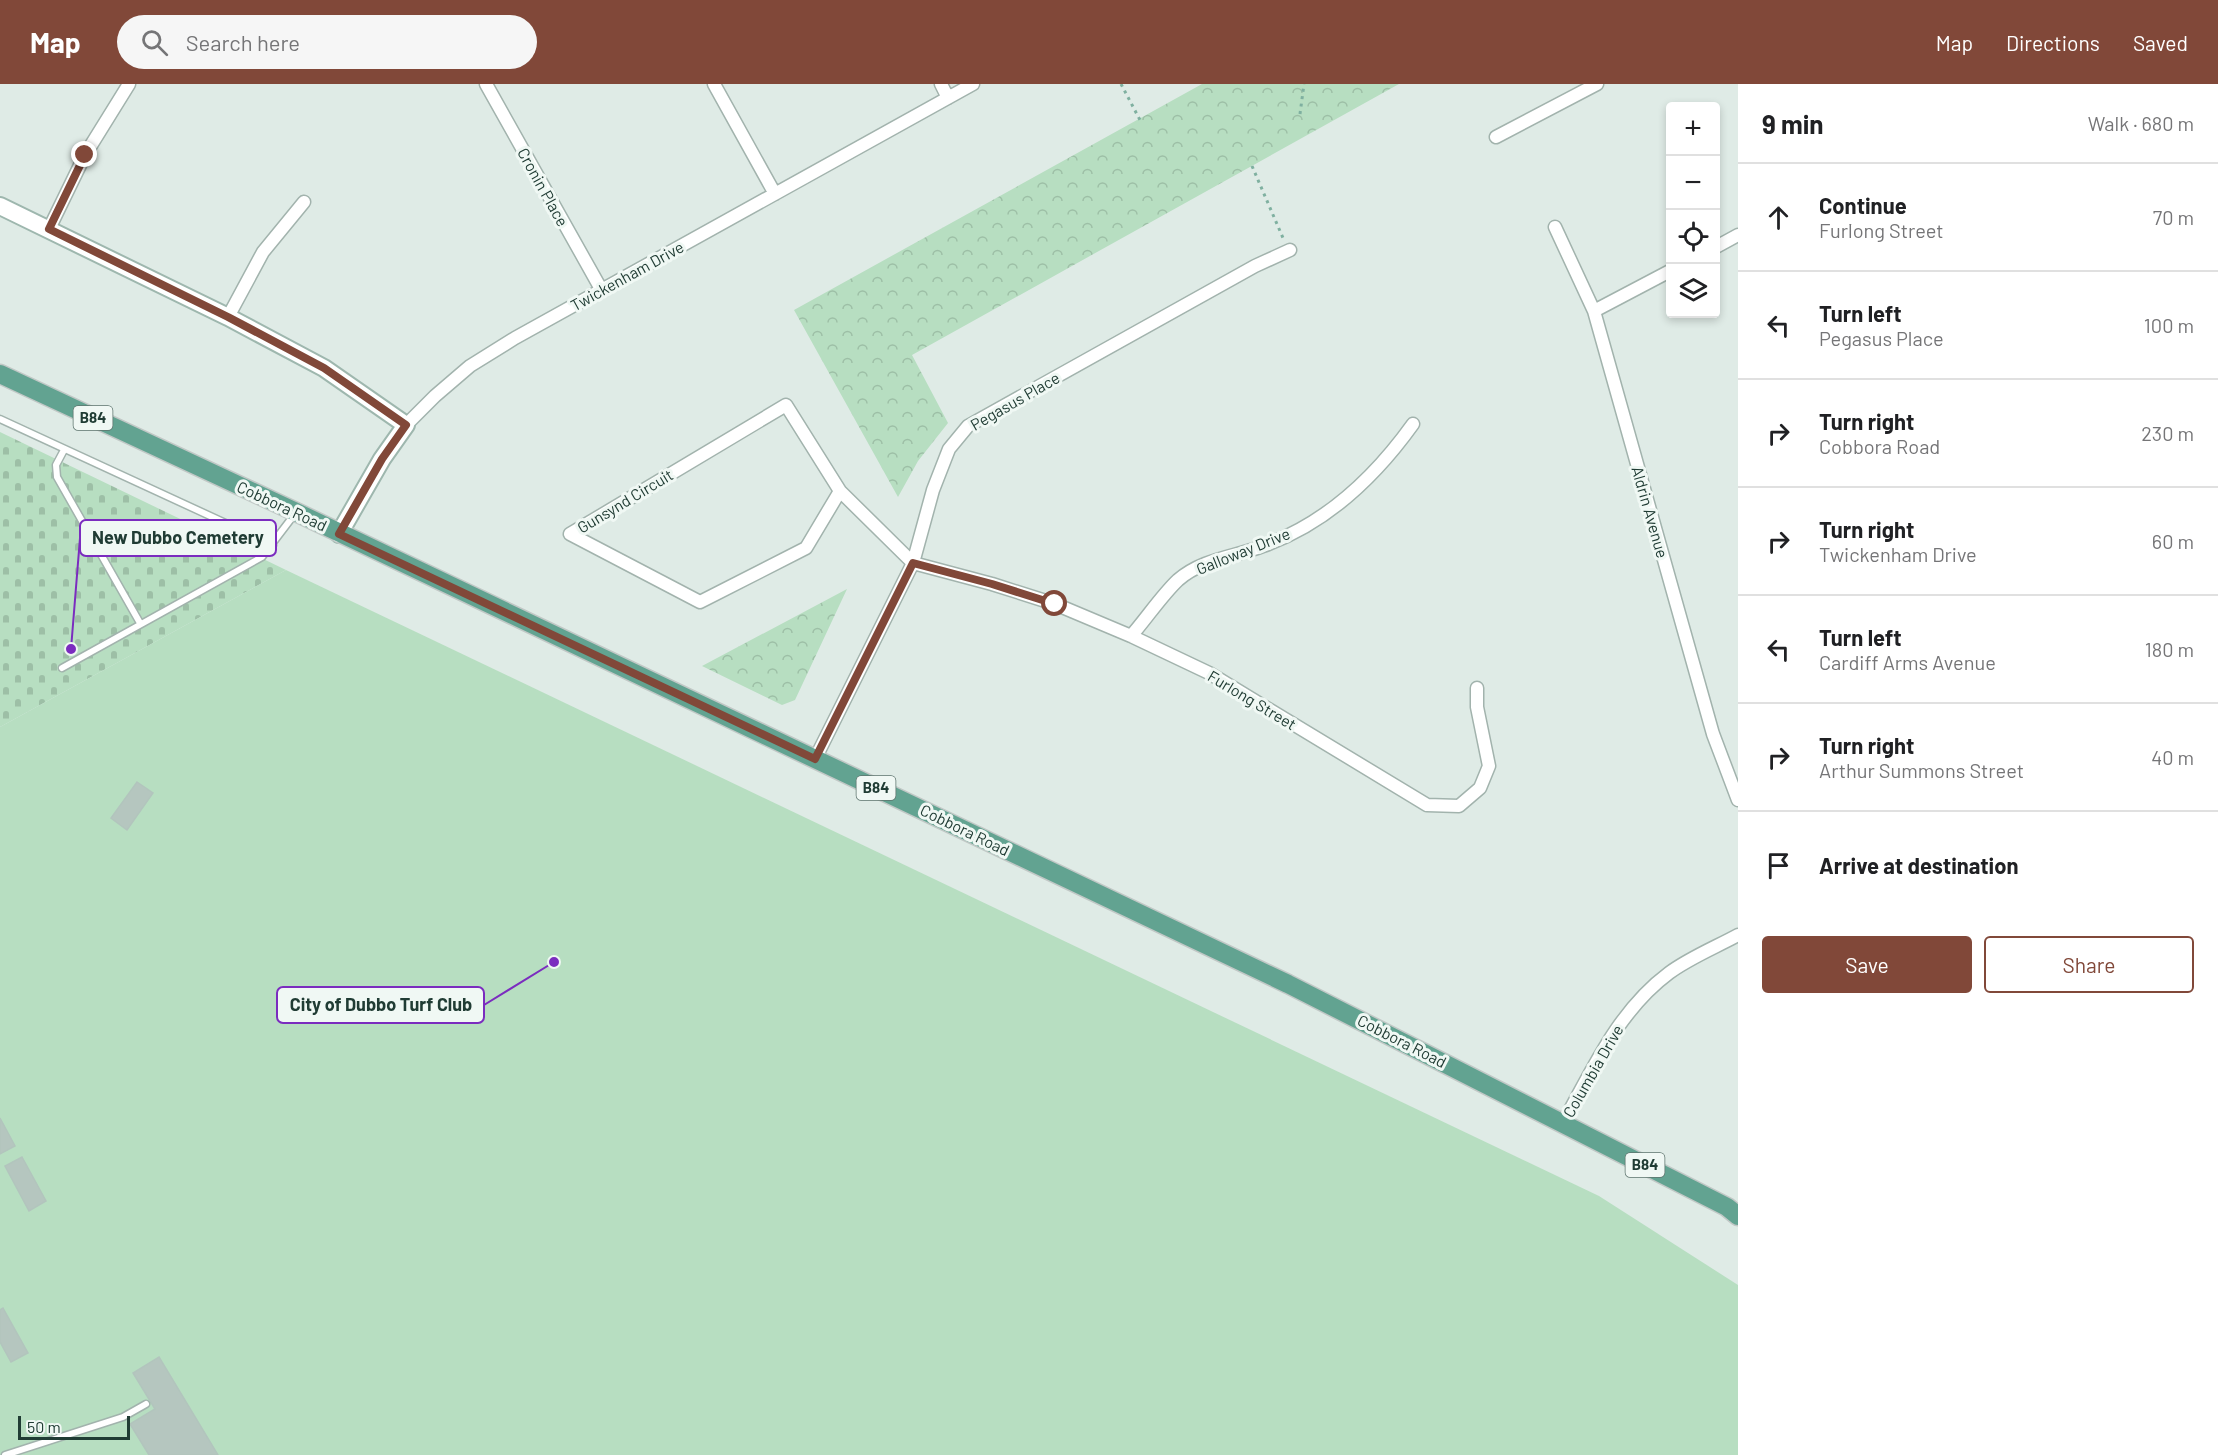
<!DOCTYPE html>
<html lang="en">
<head>
<meta charset="utf-8">
<style>
	:root { --surface:#fff; --page:#f6f6f6; --text:#202124; --muted:#757577; --line:#e0e0e0; --accent:#814839 }
	body { margin:0; font-family:Barlow,sans-serif; background:var(--page); color:var(--text) }
	.controls { position:absolute; right:18px; top:18px; display:grid; overflow:hidden; border-radius:6px; box-shadow:0 3px 9px #0003 }
	.controls button { width:54px; height:54px; display:grid; place-items:center; padding:0; border:0; border-bottom:2px solid var(--line); background:var(--surface); color:var(--text); font:30px sans-serif }
	.scale { position:absolute; left:18px; bottom:15px; width:112px; box-sizing:border-box; padding-left:6px; border:3px solid #203c34; border-top:0; font-size:16px; line-height:21px; white-space:nowrap; color:#203c34; -webkit-text-stroke:4px #f0f8f4; paint-order:stroke }
	.stop { position:absolute; width:18px; height:18px; margin:-14px; border:4px solid #814839; border-radius:50%; background:#fff }
	.stop.end { background:#814839; border-color:#fff; box-shadow:0 2px 6px #0008 }
	.list { margin:0; padding:0; list-style:none }
	h2 { display:flex; justify-content:space-between; align-items:center; height:78px; margin:0; padding:0 24px; font-size:26px }
	h2 small { font-size:20px; font-weight:400; color:var(--muted) }
	.list li { display:grid; grid-template-columns:39px 1fr auto; gap:18px; align-items:center; box-sizing:border-box; height:108px; padding:0 24px; border-top:2px solid var(--line) }
	.list b { display:block; font-size:22px; white-space:nowrap }
	.list p { margin:0; font-size:20px; white-space:nowrap; color:var(--muted) }
	.list em { font-size:20px; font-style:normal; color:var(--muted) }
	.actions { display:flex; gap:12px; padding:18px 24px }
	.actions a { flex:1; padding:14px 0; border:2px solid var(--accent); border-radius:6px; text-align:center; font-size:21px; color:var(--accent) }
	.actions .main { background:var(--accent); color:#fff }
	.icon { flex:none; width:33px; height:33px; fill:none; stroke:currentColor; stroke-width:2; stroke-linecap:round; stroke-linejoin:round }
	.map { position:relative; flex:none; width:1738px; height:1371px; overflow:hidden }
	header { display:flex; align-items:center; gap:36px; box-sizing:border-box; height:84px; padding:0 30px; background:var(--accent); color:#fff }
	header strong { font-size:28px }
	nav { display:flex; gap:33px; margin-inline-start:auto; font-size:21px }
	.search { width:420px; height:54px; background:var(--page); display:flex; align-items:center; gap:15px; box-sizing:border-box; padding:0 21px; border-radius:33px; color:var(--muted); font-size:22px }
	main { display:flex }
	aside { flex:1; background:var(--surface) }
	.map>svg:first-child { display:block }
	.cemetery { fill:url(#cemetery-stones) }
	.park { fill:url(#park-crowns) }
	.pitch { fill:#b7dec1 }
	.building { fill:#b5c6bf; stroke:#b2c5bd; stroke-width:1.5 }
	.lines { fill:none; stroke-linecap:round; stroke-linejoin:round }
	.lane-casing { stroke:#a2b3ad; stroke-width:9 }
	.street-casing { stroke:#a2b3ad; stroke-width:15 }
	.secondary-casing { stroke:#9eb7ae; stroke-width:20 }
	.primary-casing { stroke:#c1c8c6; stroke-width:21 }
	.path { stroke:#7fb0a0; stroke-width:3; stroke-dasharray:3 4.5; stroke-linecap:butt }
	.lane { stroke:#fff; stroke-width:6 }
	.street { stroke:#fff; stroke-width:12 }
	.secondary { stroke:#fff; stroke-width:16 }
	.primary { stroke:#62a391; stroke-width:18 }
	.route { stroke:#814839; stroke-width:8 }
	.labels { text-anchor:middle; stroke-width:6; stroke-linejoin:round; paint-order:stroke }
	.shield { fill:#f0f8f4; stroke:#5e746e; stroke-width:1.5 }
	.shield-label { font-size:15px; font-weight:bold; fill:#203c34 }
	.street-label { font-size:16px; fill:#203c34; stroke:#f0f8f4 }
	.leader { fill:none; stroke:#7b2cbf; stroke-width:2 }
	.callout-dot { fill:#7b2cbf; stroke:#f0f8f4; stroke-width:2 }
	.callout { fill:#f0f8f4; stroke:#7b2cbf; stroke-width:2 }
	.callout-label { font-size:18px; text-anchor:middle; font-weight:bold; fill:#203c34 }
</style>
</head>
<body>
<header>
<strong>Map</strong>
<div class="search"><svg class="icon" aria-label="search" viewBox="0 0 24 24"><circle cx="10" cy="10" r="6"/><path d="M15 15l6 6"/></svg>Search here</div>
<nav><a>Map</a><a>Directions</a><a>Saved</a></nav>
</header>
<main>
<div class="map">
<svg width="1738" height="1371" viewBox="0 0 1738 1371">
	<defs>
		<pattern id="cemetery-stones" width="16" height="16" patternUnits="userSpaceOnUse" patternTransform="scale(1.5)"><rect width="16" height="16" fill="#b7dec1"/><path d="M2 7V4a2 2 0 0 1 4 0v3zM10 15v-3a2 2 0 0 1 4 0v3z" fill="#9dbfa6"/></pattern>
		<pattern id="park-crowns" width="20" height="18" patternUnits="userSpaceOnUse" patternTransform="scale(1.5)"><rect width="20" height="18" fill="#b7dec1"/><path d="M2 6a3 3 0 1 1 6 0M12 15a3 3 0 1 1 6 0" fill="none" stroke="#9dbfa6"/></pattern>
	</defs>
	<rect width="100%" height="100%" fill="#dfebe6"/>
	<path class="cemetery" d="M0 348 286 486 0 643Z"/>
	<path class="park" d="M1202 0H1399L912 271 948 339 918 377 898 413 794 226Z
		M847 505 795 616 782 621 702 582Z"/>
	<path class="pitch" d="M286 486 1599 1112 1738 1201V1371H0V643Z"/>
	<path class="building" d="M137 698 153 709 127 746 111 734Z
		M0 1034 15 1062 0 1070Z
		M22 1073 46 1117 29 1127 5 1082Z
		M3 1224 28 1269 11 1278 0 1258V1226Z
		M159 1273 218 1371H149L130 1340 155 1325 133 1289Z"/>
	<g class="lines">
		<defs>
			<path id="lane" d="M0 335 273 461
				M64 366 56 381 57 393 140 539
				M62 584 262 473 294 431
				M5 1371 123 1333 146 1320"/>
			<path id="street" d="M486 0 601 205
				M714 0 775 110
				M941 0 948 14
				M1496 53 1597 0
				M1555 143 1594 227 1713 650 1738 716
				M49 145 85 71 129 0
				M1716 163 1738 151
				M1594 227 1670 187
				M228 233 263 168 304 118
				M406 341 435 312 470 282 515 254 973 0
				M840 407 806 464 700 518 570 450 786 321 840 407 913 479 992 500 1055 520 1131 552 1209 589 1427 721 1459 722 1480 704 1489 682 1477 623V604
				M1131 552C1146 535 1162 511 1178 496 1202 475 1234 473 1263 462 1325 440 1375 393 1413 340
				M815 675 913 479 933 406 949 365 968 342 1255 182 1290 166
				M1563 1039C1593 985 1618 927 1669 889 1689 874 1716 863 1738 851"/>
			<path id="secondary" d="M0 122 228 233 324 284 406 341 382 375 339 450"/>
			<path id="primary" d="M0 290 296 428 1288 900 1727 1123 1738 1132"/>
		</defs>
		<use href="#lane" class="lane-casing"/>
		<use href="#street" class="street-casing"/>
		<use href="#secondary" class="secondary-casing"/>
		<use href="#primary" class="primary-casing"/>
		<path class="path" d="M1121 0 1140 36
			M1300 30 1304 0
			M1252 82 1283 154"/>
		<use href="#lane" class="lane"/>
		<use href="#street" class="street"/>
		<use href="#secondary" class="secondary"/>
		<use href="#primary" class="primary"/>
	</g>
	<g class="lines">
		<path class="route" d="M85 71 49 145 228 233 324 284 406 341 382 375 339 450 815 675 913 479 992 500 1055 520"/>
	</g>
	<g class="labels">
		<g class="shield">
			<rect x="73.5" y="322" width="39" height="24" rx="4.5"/>
			<rect x="856.5" y="692" width="39" height="24" rx="4.5"/>
			<rect x="1625.5" y="1069" width="39" height="24" rx="4.5"/>
		</g>
		<g class="shield-label">
			<text x="93" y="339">B84</text>
			<text x="876" y="709">B84</text>
			<text x="1645" y="1086">B84</text>
		</g>
		<g class="street-label">
			<text transform="translate(543 103) rotate(61)" y="6">Cronin Place</text>
			<text transform="translate(627 192) rotate(-29)" y="6">Twickenham Drive</text>
			<text transform="translate(1015 317) rotate(-30)" y="6">Pegasus Place</text>
			<text transform="translate(625 417) rotate(-31)" y="6">Gunsynd Circuit</text>
			<text transform="translate(282 422) rotate(25)" y="6">Cobbora Road</text>
			<text transform="translate(1650 428) rotate(74)" y="6">Aldrin Avenue</text>
			<text transform="translate(1243 467) rotate(-22)" y="6">Galloway Drive</text>
			<text transform="translate(1252 616) rotate(31)" y="6">Furlong Street</text>
			<text transform="translate(965 746) rotate(26)" y="6">Cobbora Road</text>
			<text transform="translate(1402 957) rotate(27)" y="6">Cobbora Road</text>
			<text transform="translate(1593 987) rotate(-60)" y="6">Columbia Drive</text>
		</g>
	</g>
	<path class="leader" d="M71 565L80 454M554 878L484 921"/>
	<g class="callout-dot">
		<circle cx="71" cy="565" r="6"/>
		<circle cx="554" cy="878" r="6"/>
	</g>
	<g class="callout">
		<rect x="80" y="436" width="196" height="36" rx="6"/>
		<rect x="277" y="903" width="207" height="36" rx="6"/>
	</g>
	<g class="callout-label">
		<text x="178" y="460">New Dubbo Cemetery</text>
		<text x="381" y="927">City of Dubbo Turf Club</text>
	</g>
</svg>
<div class="controls">
<button>+</button>
<button>−</button>
<button><svg class="icon" aria-label="locate" viewBox="0 0 24 24"><circle cx="12" cy="12" r="6"/><path d="M12 2v4M12 18v4M2 12h4M18 12h4"/></svg></button>
<button><svg class="icon" aria-label="layers" viewBox="0 0 24 24"><path d="M12 4l9 5-9 5-9-5zM3 14l9 5 9-5"/></svg></button>
</div>
<div class="scale">50 m</div>
<div class="stop" style="left:1055px;top:520px"></div>
<div class="stop end" style="left:85px;top:71px"></div>
</div>
<aside>
<h2>9 min<small>Walk · 680 m</small></h2>
<ul class="list">
<li><svg class="icon" aria-label="ahead" viewBox="0 0 24 24"><path d="M12 20V5M6 11l6-6 6 6"/></svg><div><b>Continue</b><p>Furlong Street</p></div><em>70 m</em></li>
<li><svg class="icon" aria-label="left" viewBox="0 0 24 24"><path d="M17 20v-9H6M10 6l-5 5 5 5"/></svg><div><b>Turn left</b><p>Pegasus Place</p></div><em>100 m</em></li>
<li><svg class="icon" aria-label="right" viewBox="0 0 24 24"><path d="M7 20v-9h11M14 6l5 5-5 5"/></svg><div><b>Turn right</b><p>Cobbora Road</p></div><em>230 m</em></li>
<li><svg class="icon" aria-label="right" viewBox="0 0 24 24"><path d="M7 20v-9h11M14 6l5 5-5 5"/></svg><div><b>Turn right</b><p>Twickenham Drive</p></div><em>60 m</em></li>
<li><svg class="icon" aria-label="left" viewBox="0 0 24 24"><path d="M17 20v-9H6M10 6l-5 5 5 5"/></svg><div><b>Turn left</b><p>Cardiff Arms Avenue</p></div><em>180 m</em></li>
<li><svg class="icon" aria-label="right" viewBox="0 0 24 24"><path d="M7 20v-9h11M14 6l5 5-5 5"/></svg><div><b>Turn right</b><p>Arthur Summons Street</p></div><em>40 m</em></li>
<li><svg class="icon" aria-label="arrive" viewBox="0 0 24 24"><path d="M6 21V4h12l-3 4 3 4H6"/></svg><div><b>Arrive at destination</b></div></li>
</ul>
<div class="actions"><a class="main">Save</a><a>Share</a></div>
</aside>
</main>
</body>
</html>
